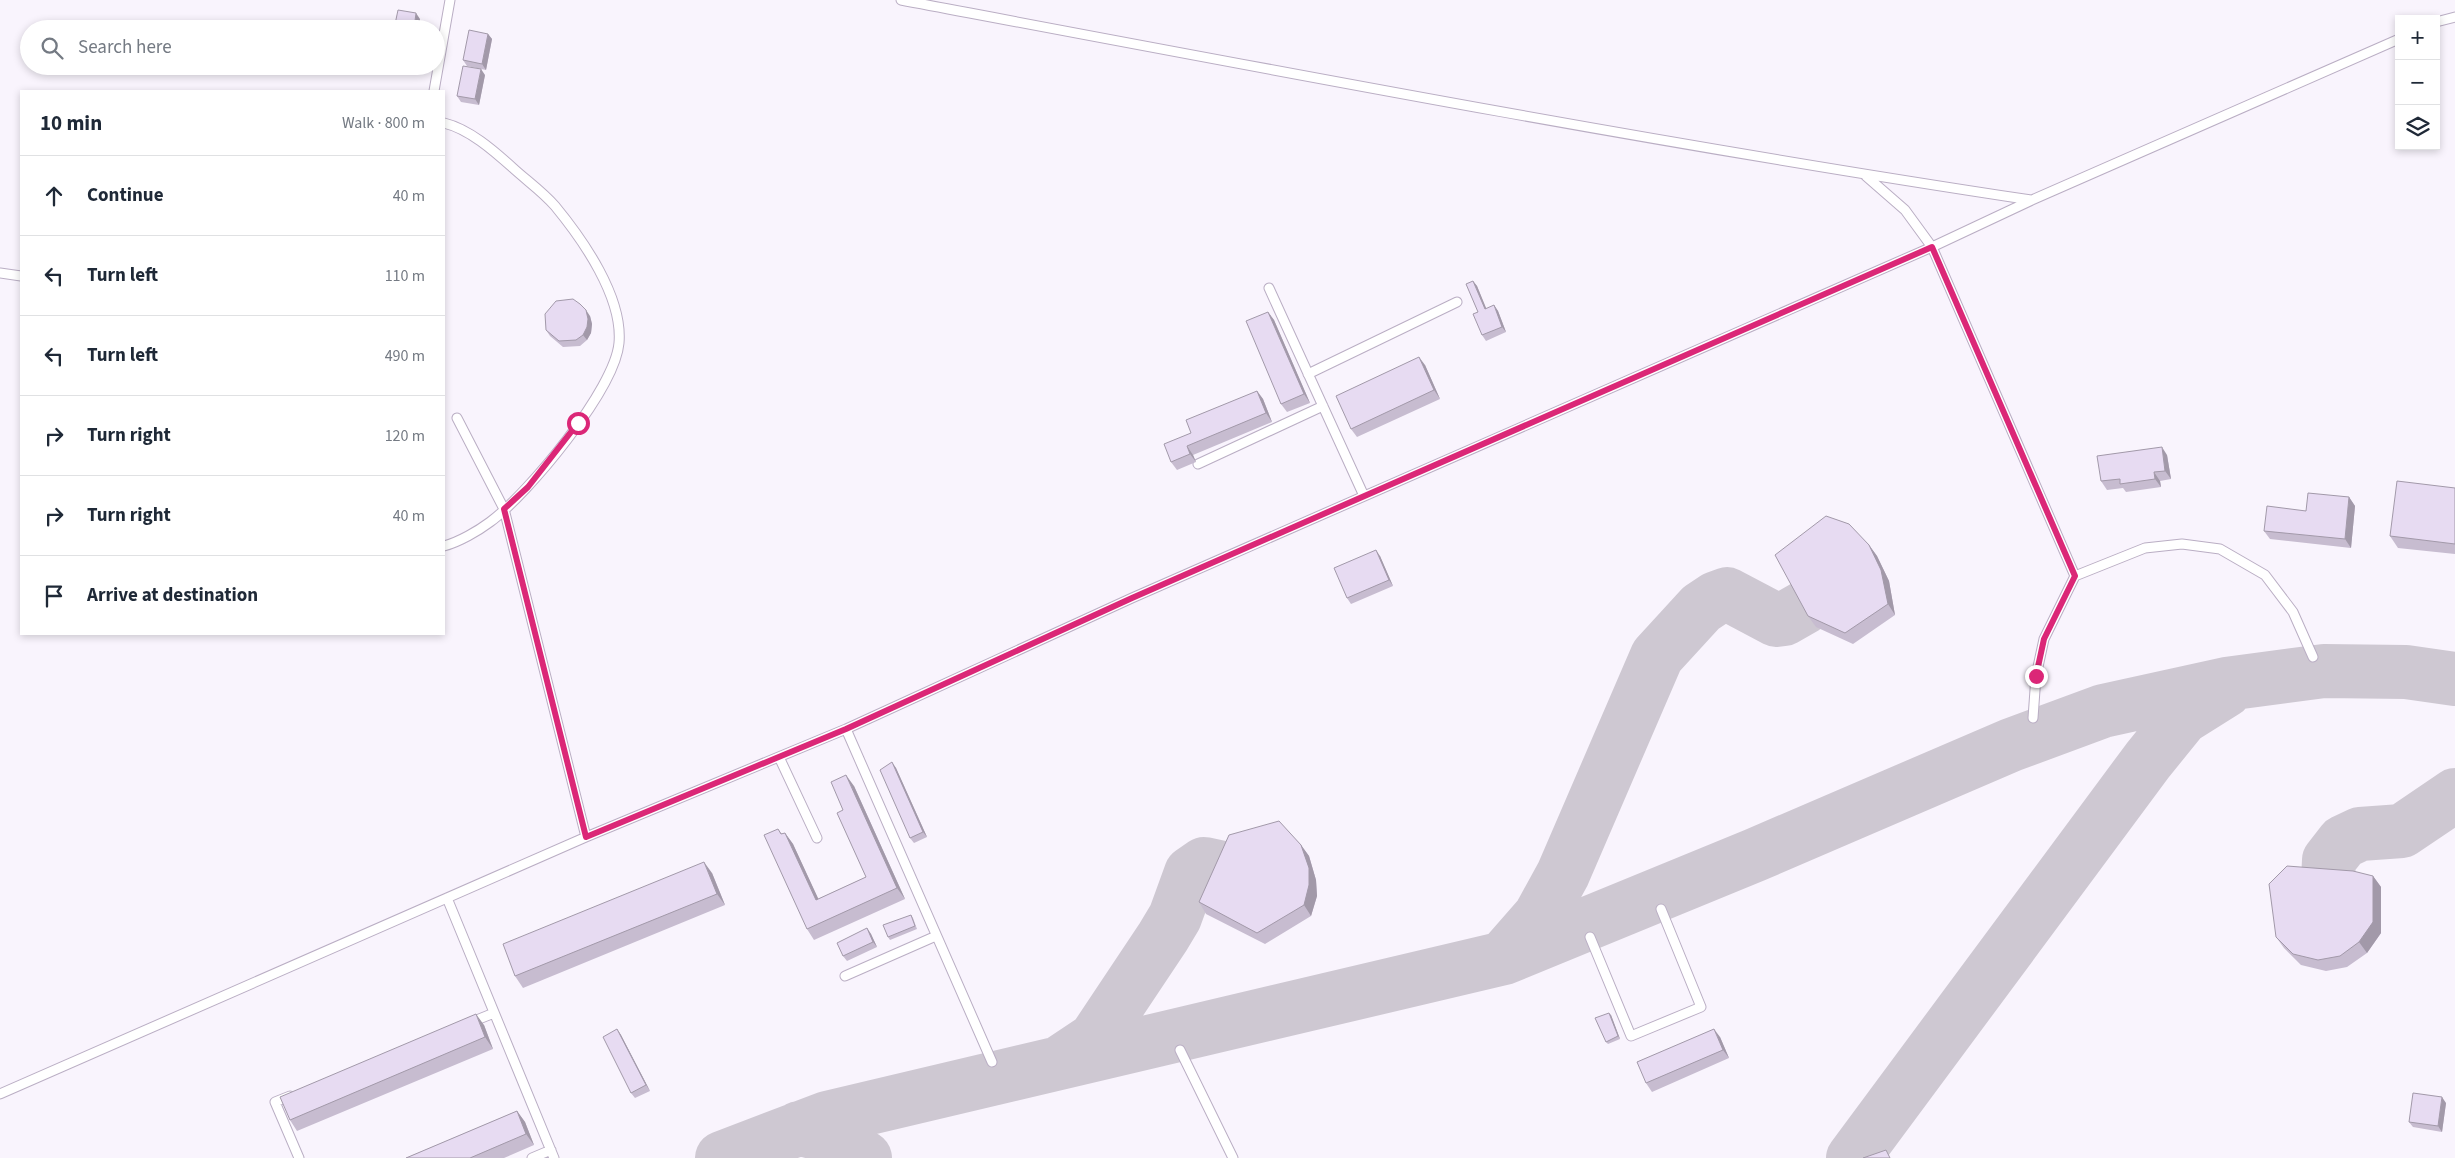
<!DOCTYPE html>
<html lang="en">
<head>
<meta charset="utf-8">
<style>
	:root { --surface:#fff; --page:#f2f2f3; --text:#1f2937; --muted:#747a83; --line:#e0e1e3 }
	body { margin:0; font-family:"Source Sans 3",sans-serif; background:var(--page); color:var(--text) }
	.controls { position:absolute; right:15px; top:15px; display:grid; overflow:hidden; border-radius:0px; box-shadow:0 2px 8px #0003 }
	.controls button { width:45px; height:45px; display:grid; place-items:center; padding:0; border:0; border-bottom:1px solid var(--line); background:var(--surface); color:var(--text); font:25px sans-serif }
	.stop { position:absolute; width:15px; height:15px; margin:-11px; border:4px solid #db2777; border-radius:50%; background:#fff }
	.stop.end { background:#db2777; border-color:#fff; box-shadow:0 1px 5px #0008 }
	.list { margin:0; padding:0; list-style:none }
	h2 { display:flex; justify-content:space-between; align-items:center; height:65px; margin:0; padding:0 20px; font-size:21px }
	h2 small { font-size:16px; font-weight:400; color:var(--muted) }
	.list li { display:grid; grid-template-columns:32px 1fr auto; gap:15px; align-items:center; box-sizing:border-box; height:80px; padding:0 20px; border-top:1px solid var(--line) }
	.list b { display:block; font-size:19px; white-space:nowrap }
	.list em { font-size:16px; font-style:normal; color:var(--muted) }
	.icon { flex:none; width:28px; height:28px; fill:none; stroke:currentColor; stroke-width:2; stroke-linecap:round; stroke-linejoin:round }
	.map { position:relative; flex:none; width:2455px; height:1158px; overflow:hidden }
	.search { position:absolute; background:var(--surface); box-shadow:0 2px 8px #0003; left:20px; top:20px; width:425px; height:55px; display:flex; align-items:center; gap:12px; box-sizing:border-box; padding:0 18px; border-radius:28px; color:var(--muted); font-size:19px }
	.panel { position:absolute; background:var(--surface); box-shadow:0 2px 8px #0003; left:20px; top:90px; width:425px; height:545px; border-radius:0px }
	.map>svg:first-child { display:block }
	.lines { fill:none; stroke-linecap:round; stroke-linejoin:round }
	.taxiway { stroke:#cec8d2; stroke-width:54 }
	.service-casing { stroke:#baaec4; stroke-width:11 }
	.service { stroke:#fff; stroke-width:9 }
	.wall { fill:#c7bcd0 }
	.shaded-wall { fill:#a299a9 }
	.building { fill:#e7dbf2; stroke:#a299a9 }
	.route { stroke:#db2777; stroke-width:6 }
</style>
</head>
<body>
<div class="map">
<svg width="2455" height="1158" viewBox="0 0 2455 1158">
	<rect width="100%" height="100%" fill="#f9f4fd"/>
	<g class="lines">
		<path class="taxiway" d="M2328 880 2329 860 2343 842 2360 834 2402 831 2455 795
			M1505 956 1540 916 1563 874 1657 656 1701 608 1716 598 1727 594 1776 620 1784 619 1805 607
			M1062 1061 1095 1039 1163 937 1175 917 1191 873 1204 864 1227 869
			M799 1128 833 1138 865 1158
			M722 1158 827 1118 1504 958 1755 855 2011 745 2103 711 2226 684 2324 671 2406 672 2455 679
			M1853 1158 2148 760 2182 718 2225 691"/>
		<defs>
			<path id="service" d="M901 0C1277 71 1653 143 2031 200
				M2436 22 2455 17
				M434 91 450 0
				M444 123C469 129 493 150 513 168 526 180 543 192 555 206 583 240 623 297 619 343 615 389 528 494 490 522 478 531 459 542 444 546
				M1866 176 1905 210 1932 247 2075 576
				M0 273 21 276
				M1269 288 1364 496
				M1308 374 1457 302
				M457 418 504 509 586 837
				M1198 464 1323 406
				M2033 718 2036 676 2044 639 2075 576 2145 548 2182 544 2220 549 2265 575 2293 612 2313 657
				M846 729 992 1062
				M779 757 817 838
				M447 898 554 1158
				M1590 937 1631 1036 1701 1007 1661 909
				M845 976 936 936
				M469 1023 494 1013
				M1180 1050 1233 1158
				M0 1094 586 837 846 729 1132 598 1932 247 2032 200 2399 39
				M290 1096 275 1102 299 1158
				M532 1158 551 1150"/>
		</defs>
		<use href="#service" class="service-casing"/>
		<use href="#service" class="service"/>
	</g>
	<path class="wall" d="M488 34 492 39 486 70 467 66 463 60Z
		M485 75 479 105 461 102 457 96Z
		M1473 281 1477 286 1486 309 1494 305 1498 311 1506 332 1486 341 1482 335Z
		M1268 312 1274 320 1310 403 1287 412 1281 404Z
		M590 316 592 324 591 333 587 340 580 346 563 347 550 336 546 330Z
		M1425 365 1440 399 1357 437 1351 429Z
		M1257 391 1263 399 1272 422 1193 455 1196 462 1177 470 1171 462 1191 433Z
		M2167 455 2171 479 2160 481 2161 487 2126 492 2123 488 2107 490 2101 481Z
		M2455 488V554L2398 548 2390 536Z
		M2349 497 2355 506 2351 548 2270 539 2264 531 2306 511Z
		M1869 545 1877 556 1889 581 1895 615 1853 644 1816 627 1808 616Z
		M1380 556 1393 586 1351 604 1347 598Z
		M892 763 896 768 927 837 914 843 910 838Z
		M854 786 905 899 814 940 807 929 778 829 782 834 785 833 793 844 818 899 866 877 843 810Z
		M1301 845 1309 856 1316 880 1317 896 1311 916 1265 944 1206 914 1199 902Z
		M712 873 725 905 523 988 515 976Z
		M2373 876 2381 887V933L2367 953 2347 967 2326 971 2301 965 2284 948 2276 937Z
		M911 915 913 918 917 929 890 940 888 937Z
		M867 928 871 934 877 947 847 961 843 956Z
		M1611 1015 1620 1039 1608 1044 1606 1042Z
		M484 1025 493 1049 297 1131 290 1120Z
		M617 1029 621 1035 650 1091 635 1098 631 1093Z
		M1720 1037 1729 1058 1652 1092 1646 1083Z
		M2446 1103 2442 1132 2413 1127 2409 1122Z
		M517 1111 525 1122 534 1145 504 1158H406Z"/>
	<path class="shaded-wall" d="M416 13 420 19 419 29H414Z
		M488 34 492 39 486 70 482 64Z
		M481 69 485 75 479 105 475 99Z
		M1473 281 1477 286 1489 315 1485 309Z
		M1494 305 1498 311 1506 332 1502 327Z
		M586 310 590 316 592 324 591 333 587 340 583 335Z
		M1268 312 1274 320 1310 403 1304 394Z
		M1419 357 1425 365 1440 399 1434 390Z
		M1257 391 1263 399 1272 422 1266 413Z
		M1187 446 1193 455 1196 462 1190 454Z
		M2162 447 2167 455 2171 479 2165 471Z
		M2154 472 2160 481 2161 487 2155 479Z
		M2349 497 2355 506 2351 548 2345 539Z
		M1869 545 1877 556 1889 581 1895 615 1888 604Z
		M1376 550 1380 556 1393 586 1389 580Z
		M892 762 896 768 927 837 923 832Z
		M846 775 854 786 905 899 897 888Z
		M785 833 793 844 824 911 816 900Z
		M1301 845 1309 856 1316 880 1317 896 1311 916 1304 905Z
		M704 862 712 873 725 905 717 894Z
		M2373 876 2381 887V933L2367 953 2359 942Z
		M867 928 871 934 877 947 873 942Z
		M1609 1013 1611 1015 1620 1039 1618 1036Z
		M476 1014 484 1025 493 1049 485 1037Z
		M617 1029 621 1035 650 1091 646 1085Z
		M1714 1029 1720 1037 1729 1058 1723 1050Z
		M2442 1097 2446 1103 2442 1132 2438 1126Z
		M517 1111 525 1122 534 1145 526 1134Z"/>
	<path class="building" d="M398 10 416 13 414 29H394Z
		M469 30 488 34 482 64 463 60Z
		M463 66 481 69 475 99 457 96Z
		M1473 281 1485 309 1494 305 1502 327 1482 335 1473 314 1478 312 1466 284Z
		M573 299 580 304 586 310 588 319 587 327 583 335 576 340 559 341 546 330 545 314 556 301Z
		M1268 312 1304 394 1281 404 1246 321Z
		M1419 357 1434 390 1351 429 1336 396Z
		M1257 391 1266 413 1187 446 1190 454 1171 462 1164 444 1191 433 1186 420Z
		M2162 447 2165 471 2154 472 2155 479 2120 484V479L2101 481 2097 456Z
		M2397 481 2455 488V544L2390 536Z
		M2308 493 2349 497 2345 539 2264 531 2267 506 2306 511Z
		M1826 516 1849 524 1869 545 1881 570 1888 604 1845 633 1808 616 1775 555Z
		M1376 550 1389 580 1347 598 1334 568Z
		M892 762 923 832 910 838 880 770Z
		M846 775 897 888 807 929 764 835 778 829 781 834 785 833 816 900 866 877 837 813 843 810 831 782Z
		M1279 821 1301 845 1309 868V885L1304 905 1257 933 1199 902 1229 835Z
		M704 862 717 894 515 976 503 944Z
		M2287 866 2353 871 2373 876V922L2359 942 2340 956 2318 960 2293 954 2276 937 2269 884Z
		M911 915 915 926 888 937 883 925Z
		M867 928 873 942 843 956 837 943Z
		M1609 1013 1618 1036 1606 1042 1595 1018Z
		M476 1014 485 1037 290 1120 280 1097Z
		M617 1029 646 1085 631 1093 603 1037Z
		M1714 1029 1723 1050 1646 1083 1637 1062Z
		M2413 1093 2442 1097 2438 1126 2409 1122Z
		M517 1111 526 1134 470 1158H406Z
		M1886 1150 1890 1158H1863Z"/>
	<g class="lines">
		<path class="route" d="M578 423 528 487 504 509 586 837 846 729 1132 598 1932 247 2075 576 2044 639 2036 676"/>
	</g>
</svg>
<div class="controls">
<button>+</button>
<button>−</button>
<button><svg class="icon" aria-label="layers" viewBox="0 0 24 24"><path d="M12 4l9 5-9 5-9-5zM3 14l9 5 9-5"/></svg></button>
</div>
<div class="stop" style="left:578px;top:423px"></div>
<div class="stop end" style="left:2036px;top:676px"></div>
<div class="search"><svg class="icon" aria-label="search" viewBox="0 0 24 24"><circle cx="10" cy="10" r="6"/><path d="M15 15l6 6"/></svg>Search here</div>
<section class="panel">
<h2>10 min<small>Walk · 800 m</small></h2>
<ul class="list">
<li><svg class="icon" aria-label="ahead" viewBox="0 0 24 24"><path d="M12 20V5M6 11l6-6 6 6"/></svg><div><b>Continue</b></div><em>40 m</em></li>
<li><svg class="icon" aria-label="left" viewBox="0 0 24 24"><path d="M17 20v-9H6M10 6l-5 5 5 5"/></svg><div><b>Turn left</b></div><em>110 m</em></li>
<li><svg class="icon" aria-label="left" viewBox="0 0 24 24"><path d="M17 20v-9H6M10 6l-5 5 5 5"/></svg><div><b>Turn left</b></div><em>490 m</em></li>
<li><svg class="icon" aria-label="right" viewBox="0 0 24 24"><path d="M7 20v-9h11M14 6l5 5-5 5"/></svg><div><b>Turn right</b></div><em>120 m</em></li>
<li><svg class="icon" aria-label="right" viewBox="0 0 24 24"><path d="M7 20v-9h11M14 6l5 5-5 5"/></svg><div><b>Turn right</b></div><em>40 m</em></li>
<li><svg class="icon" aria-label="arrive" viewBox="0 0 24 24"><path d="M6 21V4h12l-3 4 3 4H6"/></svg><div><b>Arrive at destination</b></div></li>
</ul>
</section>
</div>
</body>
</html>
